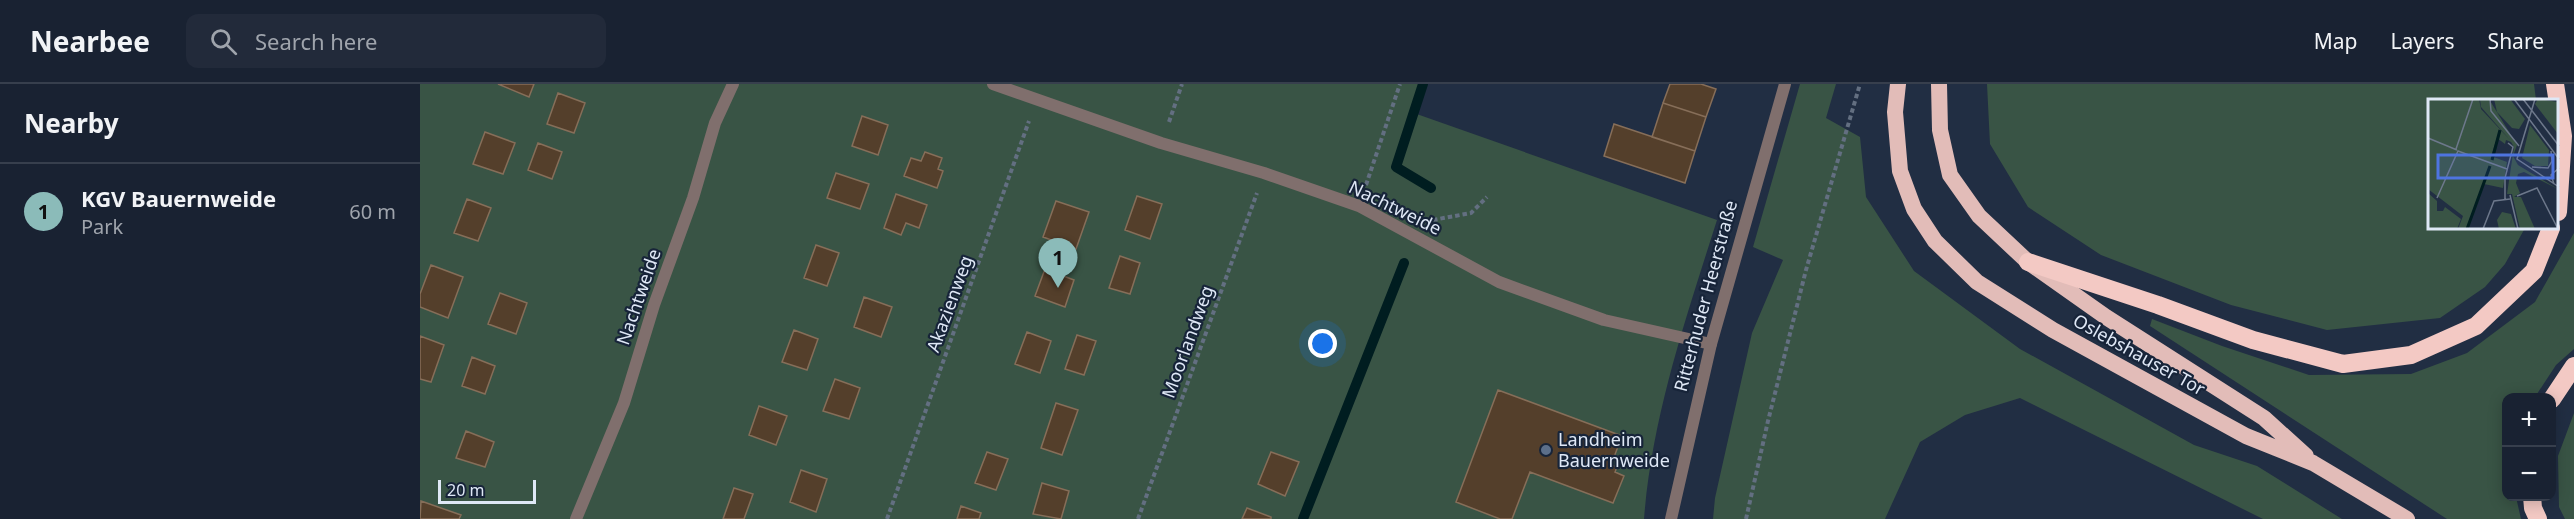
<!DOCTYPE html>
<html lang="en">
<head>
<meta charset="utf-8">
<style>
	:root { --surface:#192232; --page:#222a3a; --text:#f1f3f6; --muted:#9fa4ac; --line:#373f4d; --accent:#8bbbb9 }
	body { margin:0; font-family:"Noto Sans",sans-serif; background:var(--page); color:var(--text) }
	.controls { position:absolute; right:18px; bottom:18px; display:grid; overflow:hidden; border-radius:12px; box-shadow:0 3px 15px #0003 }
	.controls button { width:54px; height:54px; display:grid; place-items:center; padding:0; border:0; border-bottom:2px solid var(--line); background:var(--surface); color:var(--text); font:30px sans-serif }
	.scale { position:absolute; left:18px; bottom:15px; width:98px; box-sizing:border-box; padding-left:6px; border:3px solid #dfe8f6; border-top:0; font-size:16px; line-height:21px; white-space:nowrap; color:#dfe8f6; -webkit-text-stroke:4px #172439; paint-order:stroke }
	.you { position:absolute; left:903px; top:260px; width:21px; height:21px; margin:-15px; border:4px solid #fff; border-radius:50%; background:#1a73e8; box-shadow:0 0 0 9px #1a73e833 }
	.badge { display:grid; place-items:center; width:39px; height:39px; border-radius:50%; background:var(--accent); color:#111; font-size:20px; font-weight:700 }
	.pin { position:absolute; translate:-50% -50px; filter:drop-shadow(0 2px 3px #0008) }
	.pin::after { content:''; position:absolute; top:32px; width:21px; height:18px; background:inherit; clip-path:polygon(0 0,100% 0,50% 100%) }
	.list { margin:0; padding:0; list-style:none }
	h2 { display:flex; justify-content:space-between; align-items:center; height:78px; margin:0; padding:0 24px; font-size:26px }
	h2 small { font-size:20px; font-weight:400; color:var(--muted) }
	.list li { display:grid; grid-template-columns:39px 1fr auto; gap:18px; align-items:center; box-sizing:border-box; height:96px; padding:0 24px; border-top:2px solid var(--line) }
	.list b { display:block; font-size:22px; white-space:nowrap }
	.list p { margin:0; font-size:20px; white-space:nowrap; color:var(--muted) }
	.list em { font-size:20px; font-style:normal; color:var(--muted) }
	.icon { flex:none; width:33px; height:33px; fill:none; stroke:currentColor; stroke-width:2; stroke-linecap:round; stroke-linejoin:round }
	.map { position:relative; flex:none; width:2154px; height:435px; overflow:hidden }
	header { display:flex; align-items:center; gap:36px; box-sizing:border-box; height:84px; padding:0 30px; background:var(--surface); border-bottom:2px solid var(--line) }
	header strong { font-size:28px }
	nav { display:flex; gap:33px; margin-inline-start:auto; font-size:21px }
	.search { width:420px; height:54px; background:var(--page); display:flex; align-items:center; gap:15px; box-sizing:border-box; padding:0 21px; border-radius:12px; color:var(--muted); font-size:22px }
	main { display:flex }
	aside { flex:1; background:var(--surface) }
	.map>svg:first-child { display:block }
	.green { fill:#395445 }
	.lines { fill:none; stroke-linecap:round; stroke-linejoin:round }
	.stream { stroke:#001d20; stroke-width:10 }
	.building { fill:#543f2b; stroke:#866e59; stroke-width:1.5 }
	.path { stroke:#636f81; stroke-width:4; stroke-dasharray:4.5 3; stroke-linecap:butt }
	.service { stroke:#806f6d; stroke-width:12 }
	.minor { stroke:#806f6d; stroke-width:12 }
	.trunk { stroke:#e2bcb8; stroke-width:16 }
	.motorway { stroke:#f3c9c4; stroke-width:18 }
	.service-dot { fill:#5c6f8a; stroke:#172439; stroke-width:2 }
	.labels { text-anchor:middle; stroke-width:4.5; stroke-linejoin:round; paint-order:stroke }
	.street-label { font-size:18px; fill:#dfe8f6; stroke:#172439 }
	.poi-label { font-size:18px; fill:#dfe8f6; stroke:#172439; text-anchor:start }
	.inset-river { fill:none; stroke:#001d20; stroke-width:3 }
	.inset-road { fill:none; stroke:#6d788b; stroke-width:1.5 }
	.view { fill:#4e74e0; fill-opacity:0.15; stroke:#4e74e0; stroke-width:3 }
	.inset-edge { fill:none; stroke:#dfe8f6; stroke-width:3 }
</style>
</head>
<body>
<header>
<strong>Nearbee</strong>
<div class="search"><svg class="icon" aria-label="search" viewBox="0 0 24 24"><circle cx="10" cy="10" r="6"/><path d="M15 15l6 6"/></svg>Search here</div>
<nav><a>Map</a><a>Layers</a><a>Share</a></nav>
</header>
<main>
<aside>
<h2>Nearby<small></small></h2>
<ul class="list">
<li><span class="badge">1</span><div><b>KGV Bauernweide</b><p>Park</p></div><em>60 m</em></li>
</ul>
</aside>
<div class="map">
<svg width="2154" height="435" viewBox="0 0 2154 435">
	<rect width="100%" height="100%" fill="#212e43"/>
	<path class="green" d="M0 0H1000L991 28 1297 136C1266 234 1232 332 1224 435H0Z
		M1380 0H1416L1406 34 1440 53 1446 113 1494 187 1600 265 1774 361 1837 382 1922 435H1843L1600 314 1545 331 1500 358 1465 435H1293L1295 414 1332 249 1363 176 1333 163Z
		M1567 0H2114L2116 16H2010V144H2105L2085 180 2065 203 2020 234 1907 246 1811 221 1681 171 1608 123 1570 60Z
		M2154 149V265L2136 281 2115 313 2086 314V412L2096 413 2101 435H2027L1730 242 1732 235 1802 262 1889 291 1991 290 2047 269 2115 218Z
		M2154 329V435H2145L2139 423 2138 372Z"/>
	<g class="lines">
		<path class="stream" d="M1003 0 976 83 1011 104
			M883 435 984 179"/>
	</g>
	<path class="building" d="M78 0H114L109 13Z
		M1250 0H1281L1296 5 1286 33 1243 19Z
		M138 9 165 19 154 49 127 40Z
		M1243 19 1286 33 1275 67 1232 53Z
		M442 32 468 41 458 71 432 62Z
		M1194 40 1275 67 1265 99 1184 72Z
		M65 48 95 59 83 90 53 80Z
		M118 59 142 68 132 95 108 86Z
		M505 68 522 74 518 85 523 87 517 104 484 92 491 74 501 77Z
		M416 89 449 100 440 125 407 114Z
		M476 110 507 121 499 144 486 139 481 151 464 144Z
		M717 112 742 120 730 155 705 146Z
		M47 115 71 124 58 157 34 149Z
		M636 117 669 128 656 165 623 153Z
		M396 161 419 169 407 202 384 194Z
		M700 172 720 179 710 210 689 204Z
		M11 181 43 193 28 234 0 223V210Z
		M625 185 654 196 645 223 615 212Z
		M80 209 107 219 96 250 68 240Z
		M444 213 472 223 461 253 434 243Z
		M374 246 398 255 387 286 362 278Z
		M607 248 631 257 620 289 595 280Z
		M657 251 676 257 664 291 645 285Z
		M0 252 24 261 11 298 0 295Z
		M52 273 75 282 65 310 42 302Z
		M415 295 440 304 429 335 403 327Z
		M1078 306 1202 352 1191 381 1197 383 1195 388 1204 392 1193 419 1110 388 1092 435H1080L1036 418Z
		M636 319 658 326 642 371 621 364Z
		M339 322 367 332 356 361 329 351Z
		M46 347 74 358 65 383 36 374Z
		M567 368 588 375 576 406 555 399Z
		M851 368 879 378 865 412 838 400Z
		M381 386 407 395 396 428 370 418Z
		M622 399 649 407 641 435 613 430Z
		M314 404 333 410 324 435H303Z
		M1 417 41 431 39 435H0Z
		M541 422 561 429 559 435H537Z
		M827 424 851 433V435H822Z"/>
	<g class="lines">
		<path class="path" d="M749 38 762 0
			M946 101 980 0
			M1013 136 1051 129 1067 113
			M467 435 609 37
			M718 435 837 109
			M1326 435 1348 337 1386 186 1440 0"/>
		<path class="service" d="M573 0 741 59 844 89 939 122 1079 198 1184 236 1291 260
			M156 435 204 319 234 221 273 114 295 39 313 0"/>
		<path class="minor" d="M1251 435 1291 260 1365 0"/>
		<path class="trunk" d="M1478 0 1475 28 1480 87 1494 125 1515 157 1557 198 1633 246 1826 352 1893 379 1987 435
			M1519 0 1520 46 1530 91 1559 132 1608 178 1686 233 1844 334 1886 372"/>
		<path class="motorway" d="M2135 0 2143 52 2138 128
			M1608 178 1738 221 1833 256 1923 280 1991 271 2056 242 2114 187 2131 144
			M2132 315 2154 282
			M2112 412 2113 424 2118 435"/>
	</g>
	<circle class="service-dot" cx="1126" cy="366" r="6"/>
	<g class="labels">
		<g class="street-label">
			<text transform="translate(975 124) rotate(26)" y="6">Nachtweide</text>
			<text transform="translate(1286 212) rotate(-75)" y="6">Ritterhuder Heerstraße</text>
			<text transform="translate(219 213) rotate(-71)" y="6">Nachtweide</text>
			<text transform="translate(530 220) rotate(-70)" y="6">Akazienweg</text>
			<text transform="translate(768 258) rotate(-70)" y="6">Moorlandweg</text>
			<text transform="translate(1719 271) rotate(29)" y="6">Oslebshauser Tor</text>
		</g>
		<g class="poi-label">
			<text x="1138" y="362">Landheim<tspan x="1138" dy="21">Bauernweide</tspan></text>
		</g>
	</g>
	<g transform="translate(2008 15)">
		<rect width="130" height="130" fill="#212e43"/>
		<path d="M0 0H51L53 10 82 41 53 8 52 0H61L89 46 85 57 90 66 130 90 96 73 90 75 88 84 92 94 86 98H93L107 130H92L84 95H79L86 48 83 43 78 41 77 45 69 39 63 57 79 63 75 89 56 85 39 130H30L35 117 0 90ZM66 0H82L97 20 91 30 84 29 69 13ZM110 0 130 3V35L107 5ZM102 26 121 51 120 67H107L94 59ZM0 94 9 102V112H15L17 108 33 120 29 130H0ZM74 113 83 115 88 130H71L69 121Z" fill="#395445"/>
		<path class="inset-river" d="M64 61 72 31M39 130 62 67"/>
		<path class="inset-road" d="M62 0 63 12 91 47M86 0 131 60M95 0 131 47M107 0 89 60 131 88M0 39 29 51M28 50 45 0M104 68 120 69 124 62 123 52M126 85 123 76 131 69M82 96 90 130M89 97 109 89 130 130M9 99 30 52 79 70M77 100V79L85 48 80 44M55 130 66 102 82 100"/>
		<path class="view" d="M10 56H125V79H10Z"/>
		<rect width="130" height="130" class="inset-edge"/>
	</g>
</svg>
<div class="controls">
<button>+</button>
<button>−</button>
</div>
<div class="scale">20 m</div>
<div class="you"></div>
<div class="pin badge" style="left:638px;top:204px">1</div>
</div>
</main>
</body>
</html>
